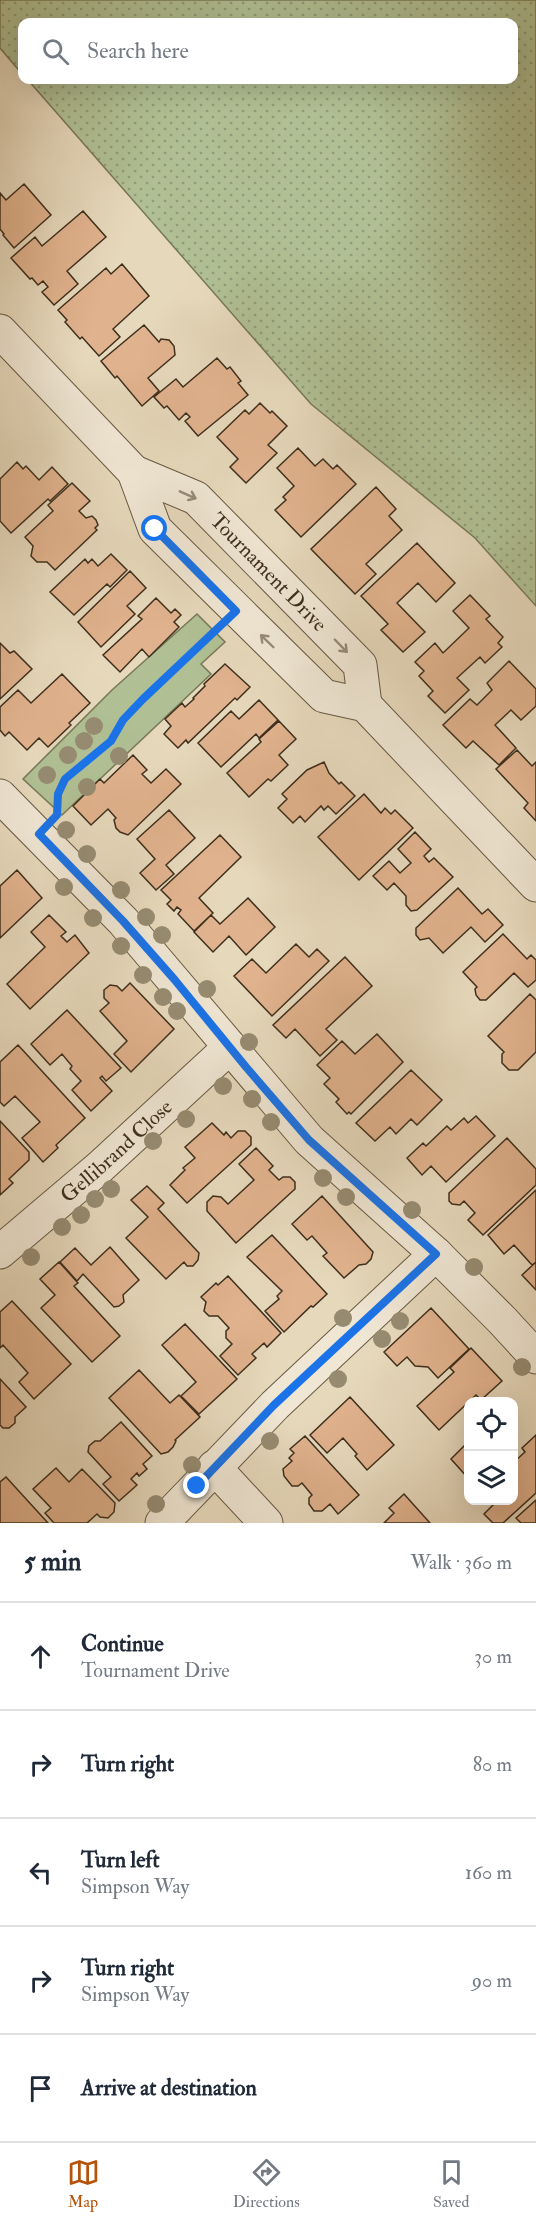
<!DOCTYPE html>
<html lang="en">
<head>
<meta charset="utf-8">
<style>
	:root { --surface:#fff; --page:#f6f6f7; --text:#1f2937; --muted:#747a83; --line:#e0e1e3; --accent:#b45309 }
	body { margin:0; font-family:"IM FELL Double Pica",serif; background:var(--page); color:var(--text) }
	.controls { position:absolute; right:18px; bottom:18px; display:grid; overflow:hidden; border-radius:12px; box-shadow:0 6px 24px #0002 }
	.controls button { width:54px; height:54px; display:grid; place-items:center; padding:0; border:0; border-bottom:2px solid var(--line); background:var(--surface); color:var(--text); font:30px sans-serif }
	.stop { position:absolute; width:18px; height:18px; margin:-14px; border:4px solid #1a73e8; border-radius:50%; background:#fff }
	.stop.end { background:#1a73e8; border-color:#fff; box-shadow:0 2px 6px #0008 }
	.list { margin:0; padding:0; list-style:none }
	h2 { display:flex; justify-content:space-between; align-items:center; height:78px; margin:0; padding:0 24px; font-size:26px }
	h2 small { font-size:20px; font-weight:400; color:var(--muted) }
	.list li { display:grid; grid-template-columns:39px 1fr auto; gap:18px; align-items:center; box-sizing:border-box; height:108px; padding:0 24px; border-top:2px solid var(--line) }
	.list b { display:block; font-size:22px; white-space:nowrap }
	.list p { margin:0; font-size:20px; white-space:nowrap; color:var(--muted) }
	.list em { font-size:20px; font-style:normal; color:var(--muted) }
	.icon { flex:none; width:33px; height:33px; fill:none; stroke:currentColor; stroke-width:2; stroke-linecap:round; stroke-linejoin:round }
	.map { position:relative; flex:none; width:536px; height:1523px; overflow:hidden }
	.search { position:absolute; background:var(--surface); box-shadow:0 6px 24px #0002; left:18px; right:18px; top:18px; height:66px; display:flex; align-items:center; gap:15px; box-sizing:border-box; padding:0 21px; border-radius:12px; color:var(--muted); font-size:22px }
	.sheet { height:618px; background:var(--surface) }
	nav { display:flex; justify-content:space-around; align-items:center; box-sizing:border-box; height:84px; border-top:2px solid var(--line); background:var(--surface); font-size:16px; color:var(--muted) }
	nav a { display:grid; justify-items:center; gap:3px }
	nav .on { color:var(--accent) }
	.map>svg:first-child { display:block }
	.grass { fill:url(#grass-dots); stroke:#777858; stroke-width:1.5 }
	.park { fill:#b0c094; stroke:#777858; stroke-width:1.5 }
	.building { fill:#e0b28d; stroke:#3e2f1d; stroke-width:1.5 }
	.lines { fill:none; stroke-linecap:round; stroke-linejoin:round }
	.minor-casing { stroke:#685944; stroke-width:35 }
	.path { stroke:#3e2f1d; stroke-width:4; stroke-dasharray:1.5 3; stroke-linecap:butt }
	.minor { stroke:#efe6d3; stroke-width:33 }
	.tree { fill:#968b71 }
	.oneway { stroke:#968a78 }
	.route { stroke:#1a73e8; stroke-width:8 }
	.labels { text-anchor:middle; stroke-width:5; stroke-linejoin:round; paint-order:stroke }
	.street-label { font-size:21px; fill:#3e2f1d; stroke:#efe6d3 }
</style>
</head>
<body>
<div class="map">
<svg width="536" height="1523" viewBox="0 0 536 1523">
	<defs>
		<pattern id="grass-dots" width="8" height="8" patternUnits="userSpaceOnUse" patternTransform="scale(1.5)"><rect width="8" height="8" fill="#b0c094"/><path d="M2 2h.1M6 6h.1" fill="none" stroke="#919c78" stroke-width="1.8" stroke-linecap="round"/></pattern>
	</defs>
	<rect width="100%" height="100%" fill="#e6d8bb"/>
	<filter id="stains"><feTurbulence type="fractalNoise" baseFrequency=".00333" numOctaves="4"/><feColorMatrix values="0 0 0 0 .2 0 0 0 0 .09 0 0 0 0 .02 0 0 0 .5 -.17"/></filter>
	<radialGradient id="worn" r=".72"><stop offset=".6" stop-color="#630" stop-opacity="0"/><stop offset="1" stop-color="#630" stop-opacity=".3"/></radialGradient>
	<path class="grass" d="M0 0H536V606L475 538 311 404 28 80H514V22H22V74L0 48Z"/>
	<path class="park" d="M197 614 225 642 201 664 211 674 62 815 23 779 112 690Z"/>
	<path class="building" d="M24 184 51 215 14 248 3 235 4 234 0 229V193L6 200Z
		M83 211 106 237 67 271 78 284 54 305 42 292 48 287 43 281 38 285 32 278 30 279 11 258 35 237 42 246Z
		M122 264 149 296 113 329 120 337 99 356 82 337 80 339 65 322 67 320 58 310 106 268 111 274Z
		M144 325 159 342 161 339 169 340 174 346 175 355 148 378 159 391 142 406 117 376 115 378 101 361Z
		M217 358 227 369 230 367 241 381 238 383 248 395 198 436 185 421 190 417 186 413 179 420 167 406 164 408 154 397 176 379 183 387Z
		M260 403 270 413 272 411 287 426 268 445 277 453 246 483 230 467 238 459 217 437 245 410 249 414Z
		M298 448 315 466 323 459 333 469 337 465 356 484 301 537 275 510 286 500 283 497 294 486 277 468Z
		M17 462 23 469 26 466 39 480 52 467 68 484 50 501 48 499 11 533 0 521V479Z
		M72 483 90 501 79 511 86 518 92 516 96 520 98 525 95 528 97 530 55 570 47 562H37L31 556 33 546 25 537 53 511 48 505Z
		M376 487 396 509 389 516 402 530 366 564 376 574 355 594 311 549Z
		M417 543 455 583 436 602 418 583 397 603 425 632 403 652 381 630 388 624 361 596Z
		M111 554 127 570 110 587 107 584 74 615 50 592 85 559 88 563 92 559 98 566Z
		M130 571 146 588 127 606 135 614 101 647 78 622Z
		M470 595 490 616 486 619 503 637 498 643 502 647 485 663 480 657 457 678 469 690 445 713 428 696 433 691 419 676 424 671 415 662 435 643 443 653 469 628 453 611Z
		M156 598 171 613 175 609 181 615 174 622 179 627 149 657 142 649 120 672 103 655 142 619 138 616Z
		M0 643 10 653 14 651 32 669 0 699Z
		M509 661 536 689V706L521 720 511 710 495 725 516 748 499 765 473 741 466 748 443 725 470 699 477 705 492 690 487 683Z
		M225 664 250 687 237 700 235 698 188 743 186 740 178 748 164 734 171 726 165 719 182 703 185 707 194 699 193 698 205 686 204 684Z
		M62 674 90 703 69 723 71 725 48 747 39 738 27 750 9 732 5 736 0 730V707L18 690 31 703Z
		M259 700 278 720 259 738 256 734 221 767 198 743 231 711 239 719Z
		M279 721 296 739 279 755 288 765 271 781 268 779 249 797 227 773 261 742 259 739Z
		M517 750 532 766 536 762V821L524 808 528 803 496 769Z
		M133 755 147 770 142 774 151 783 166 769 181 784 128 835 120 832 116 828 114 820 116 818 108 809 91 825 73 806 100 779 104 783Z
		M324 762 329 773 339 784 341 782 355 796 336 814 328 806 324 810 321 806 305 822 300 816 293 823 278 808 287 799 282 794 307 770Z
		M364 794 381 813 385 808 391 814 395 810 413 828 359 880 318 837Z
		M169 810 195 838 166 865 174 874 156 890 140 873 155 859 137 839Z
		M415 832 431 849 424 856 429 862 434 858 453 877 417 910 411 911 406 905V896L394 883 387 890 373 876 389 861 400 873 411 863 398 849Z
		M220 835 241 857 199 898 213 913 194 931 178 914 181 910 177 907 174 911 167 904 171 900 161 890Z
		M17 870 42 898 0 938V886Z
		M458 888 482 914 488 909 503 925 485 942 471 927 443 953 429 938 420 940 416 935V928Z
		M248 898 275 927 246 955 229 936 213 952 194 932 211 915 220 924Z
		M49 915 66 932 61 936 67 942 75 935 89 953 30 1009 7 984 45 947 31 932Z
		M503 934 527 959 531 955 536 960V980L528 987 514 973 486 1000H480L476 995 475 989 477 987 463 972Z
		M296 944 309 957 317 949 329 961 272 1016 234 976 252 959 266 973Z
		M345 957 372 986 326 1029 337 1040 320 1056 295 1029 286 1038 273 1025Z
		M130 983 174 1029 131 1072 114 1054 127 1041 100 1011 109 1003 104 998V990L110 985 117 986 122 991Z
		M530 994 536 1000V1052L518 1070H509L502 1063V1054L504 1052 488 1036Z
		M67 1010 121 1068 106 1081 102 1076 100 1078 112 1091 91 1111 72 1090 81 1081 70 1069 72 1066 62 1054 50 1065 31 1044Z
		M377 1034 403 1062 351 1114 349 1112 347 1114 336 1102 339 1099 324 1084 330 1078 317 1065 342 1041 355 1054Z
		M18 1045 85 1118 56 1145 58 1148 43 1162 22 1138 40 1122 15 1096 4 1106 0 1102V1062Z
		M411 1070 442 1100 417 1125 411 1119 396 1134 390 1127 375 1141 356 1123Z
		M476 1116 495 1136 446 1182 431 1166 422 1175 407 1158 423 1143 426 1146 447 1126 451 1130 464 1118 468 1123Z
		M0 1121 29 1152V1160L9 1179 13 1183 0 1195Z
		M212 1123 224 1135 226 1132 231 1138 238 1131H245L251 1137V1145L187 1203 170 1185 185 1170 183 1168 195 1158 185 1147Z
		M507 1138 536 1169V1185L483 1235 468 1220 475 1213 464 1201 460 1205 452 1204 449 1201V1193Z
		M256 1148 273 1166 269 1170 279 1180 283 1177H290L295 1182V1189L236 1243 207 1211V1202L213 1196 221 1197 228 1204 254 1180 239 1164Z
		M147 1186 164 1203 158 1209 199 1253 198 1260 193 1266H187L184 1262 166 1279 126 1238 148 1217 131 1200Z
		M536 1190V1262L532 1265 514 1245 504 1254 488 1235Z
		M322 1196 373 1252 371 1259 366 1264 359 1265 344 1278 323 1256 327 1253 312 1236 307 1240 292 1224Z
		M272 1235 327 1294 313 1307 311 1306 284 1332 265 1311 279 1299 277 1296 282 1291 247 1257Z
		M110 1247 139 1280 123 1295 124 1302 119 1306 114 1307 83 1274 77 1281 60 1262 75 1248 91 1265Z
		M59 1262 78 1283 74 1286 120 1336 92 1362 41 1308 55 1295 40 1279Z
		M536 1262V1290L522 1275Z
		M228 1276 281 1333 267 1347 264 1343 252 1354 256 1358 238 1375 220 1356 232 1344 226 1338V1331L229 1328 218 1316H209L204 1311 206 1302 201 1297 216 1283 218 1285Z
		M12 1301 71 1364 34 1399 19 1382 28 1373 3 1345 0 1348V1312Z
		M431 1308 469 1349 438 1378 428 1367 415 1366 407 1357 397 1366 384 1352Z
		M185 1324 237 1379 199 1414 181 1396 196 1382 162 1345Z
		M471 1348 502 1381 481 1400 476 1395 439 1430 417 1406 454 1372 450 1368Z
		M139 1370 170 1403 179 1395 200 1417 175 1440 176 1441 173 1447 168 1452 161 1454 109 1398Z
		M0 1379 26 1407 15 1417V1423L9 1428H3L0 1425Z
		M350 1397 394 1445 367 1470 355 1456 357 1454 343 1438 327 1453 310 1435Z
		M121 1422 152 1456 143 1464 147 1469 139 1476 137 1473 131 1479 137 1485 119 1501 103 1484 111 1477 88 1452 89 1446 95 1441H100Z
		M536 1435V1493L503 1523H493L484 1514 498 1500H514V1470L517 1466 514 1462 525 1452 522 1448Z
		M305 1436 359 1495 338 1514 330 1504 322 1511H314L309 1504V1498L312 1495 302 1483 298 1486H292L284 1476 283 1469 292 1461 289 1458 294 1453 290 1449Z
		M468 1442V1478L451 1459Z
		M56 1468 69 1482 82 1469 115 1503 114 1512 108 1518 100 1517 97 1514 87 1523H54L45 1513 51 1508 33 1489Z
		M6 1477 48 1523H0V1482Z
		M404 1494 430 1523H384L394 1513 389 1508Z
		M536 1500V1523H521L516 1518Z"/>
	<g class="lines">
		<defs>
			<g id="minor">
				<path d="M0 331 134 472 155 529 324 696 365 705 536 885"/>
				<path id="s1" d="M134 472 196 498 360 665 365 705"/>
				<path d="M0 796 123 921 309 1140 436 1254 275 1405 162 1523"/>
				<path id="s2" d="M0 1252 100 1167 230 1047"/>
				<path d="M436 1254 502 1320 536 1357"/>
				<path d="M214 1467 266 1523"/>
			</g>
		</defs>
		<use href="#minor" class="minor-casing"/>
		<path class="path" d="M57 813 58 793 65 779 111 741 123 720 143 699 217 629"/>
		<use href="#minor" class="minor"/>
	</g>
	<g class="tree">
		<circle cx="94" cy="726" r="9"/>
		<circle cx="84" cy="741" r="9"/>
		<circle cx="68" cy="755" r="9"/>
		<circle cx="119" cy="756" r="9"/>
		<circle cx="47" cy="775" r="9"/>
		<circle cx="87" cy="787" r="9"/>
		<circle cx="66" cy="830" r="9"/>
		<circle cx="87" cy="854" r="9"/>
		<circle cx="64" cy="887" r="9"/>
		<circle cx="121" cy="890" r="9"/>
		<circle cx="146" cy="917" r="9"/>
		<circle cx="93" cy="918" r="9"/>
		<circle cx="162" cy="935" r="9"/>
		<circle cx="121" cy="946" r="9"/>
		<circle cx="143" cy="975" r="9"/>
		<circle cx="207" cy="989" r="9"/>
		<circle cx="163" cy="997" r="9"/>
		<circle cx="177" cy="1011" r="9"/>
		<circle cx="249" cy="1042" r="9"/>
		<circle cx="223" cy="1086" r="9"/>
		<circle cx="252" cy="1099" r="9"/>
		<circle cx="186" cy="1119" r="9"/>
		<circle cx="271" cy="1122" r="9"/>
		<circle cx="153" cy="1141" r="9"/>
		<circle cx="323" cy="1178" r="9"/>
		<circle cx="111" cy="1189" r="9"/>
		<circle cx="346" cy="1197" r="9"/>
		<circle cx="95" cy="1199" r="9"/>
		<circle cx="412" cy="1210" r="9"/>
		<circle cx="81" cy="1215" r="9"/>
		<circle cx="62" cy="1227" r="9"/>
		<circle cx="31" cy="1257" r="9"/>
		<circle cx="474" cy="1267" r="9"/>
		<circle cx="343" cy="1318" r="9"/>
		<circle cx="400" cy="1321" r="9"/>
		<circle cx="382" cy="1339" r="9"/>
		<circle cx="522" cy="1367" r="9"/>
		<circle cx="338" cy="1379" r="9"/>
		<circle cx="270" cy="1441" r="9"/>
		<circle cx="192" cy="1465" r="9"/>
		<circle cx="156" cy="1504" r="9"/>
	</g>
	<defs><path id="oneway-shaft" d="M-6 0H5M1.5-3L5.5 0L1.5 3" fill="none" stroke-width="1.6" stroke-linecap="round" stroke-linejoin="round" transform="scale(1.5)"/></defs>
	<g class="oneway">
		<use href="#oneway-shaft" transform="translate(188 495) rotate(24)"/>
		<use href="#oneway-shaft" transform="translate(267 641) rotate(-136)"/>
		<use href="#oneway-shaft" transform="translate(341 646) rotate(46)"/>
	</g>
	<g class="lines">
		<path class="route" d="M155 529 236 611 143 699 123 720 111 741 65 779 58 794 57 815 39 834 123 921 174 979 246 1067 309 1140 436 1254 274 1405 197 1486"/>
	</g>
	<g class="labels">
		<g class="street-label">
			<text dy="7" stroke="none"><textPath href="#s1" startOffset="171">Tournament Drive</textPath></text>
			<text dy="7" stroke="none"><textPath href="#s2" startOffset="154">Gellibrand Close</textPath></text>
		</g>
	</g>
	<rect width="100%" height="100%" filter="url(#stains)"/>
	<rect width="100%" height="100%" fill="url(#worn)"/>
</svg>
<div class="controls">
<button><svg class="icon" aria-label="locate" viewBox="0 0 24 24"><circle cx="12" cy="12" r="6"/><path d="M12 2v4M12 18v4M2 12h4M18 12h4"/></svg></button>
<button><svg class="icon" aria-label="layers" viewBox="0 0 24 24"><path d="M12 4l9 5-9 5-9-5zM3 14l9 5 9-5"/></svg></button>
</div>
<div class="stop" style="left:155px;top:529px"></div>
<div class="stop end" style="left:197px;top:1486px"></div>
<div class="search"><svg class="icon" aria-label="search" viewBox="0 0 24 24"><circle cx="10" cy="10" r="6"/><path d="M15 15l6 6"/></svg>Search here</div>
</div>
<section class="sheet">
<h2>5 min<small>Walk · 360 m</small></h2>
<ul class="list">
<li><svg class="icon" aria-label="ahead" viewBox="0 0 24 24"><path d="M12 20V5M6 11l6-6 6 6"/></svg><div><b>Continue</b><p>Tournament Drive</p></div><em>30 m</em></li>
<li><svg class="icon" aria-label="right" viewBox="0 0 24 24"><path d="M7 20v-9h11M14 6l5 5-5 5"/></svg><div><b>Turn right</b></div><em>80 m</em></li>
<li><svg class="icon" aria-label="left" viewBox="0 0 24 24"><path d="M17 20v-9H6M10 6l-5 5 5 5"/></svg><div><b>Turn left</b><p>Simpson Way</p></div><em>160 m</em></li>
<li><svg class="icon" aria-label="right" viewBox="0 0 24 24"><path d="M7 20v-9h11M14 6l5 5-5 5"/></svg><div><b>Turn right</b><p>Simpson Way</p></div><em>90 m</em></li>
<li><svg class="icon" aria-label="arrive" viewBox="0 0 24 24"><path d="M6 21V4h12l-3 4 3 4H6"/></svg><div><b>Arrive at destination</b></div></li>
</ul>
</section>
<nav>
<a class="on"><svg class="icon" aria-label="map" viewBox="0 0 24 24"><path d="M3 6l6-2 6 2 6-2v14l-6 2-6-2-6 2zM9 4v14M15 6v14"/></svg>Map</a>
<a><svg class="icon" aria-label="directions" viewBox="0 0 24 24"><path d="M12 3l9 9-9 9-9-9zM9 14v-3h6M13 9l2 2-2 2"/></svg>Directions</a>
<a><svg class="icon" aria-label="saved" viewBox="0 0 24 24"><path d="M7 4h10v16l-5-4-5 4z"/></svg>Saved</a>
</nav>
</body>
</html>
